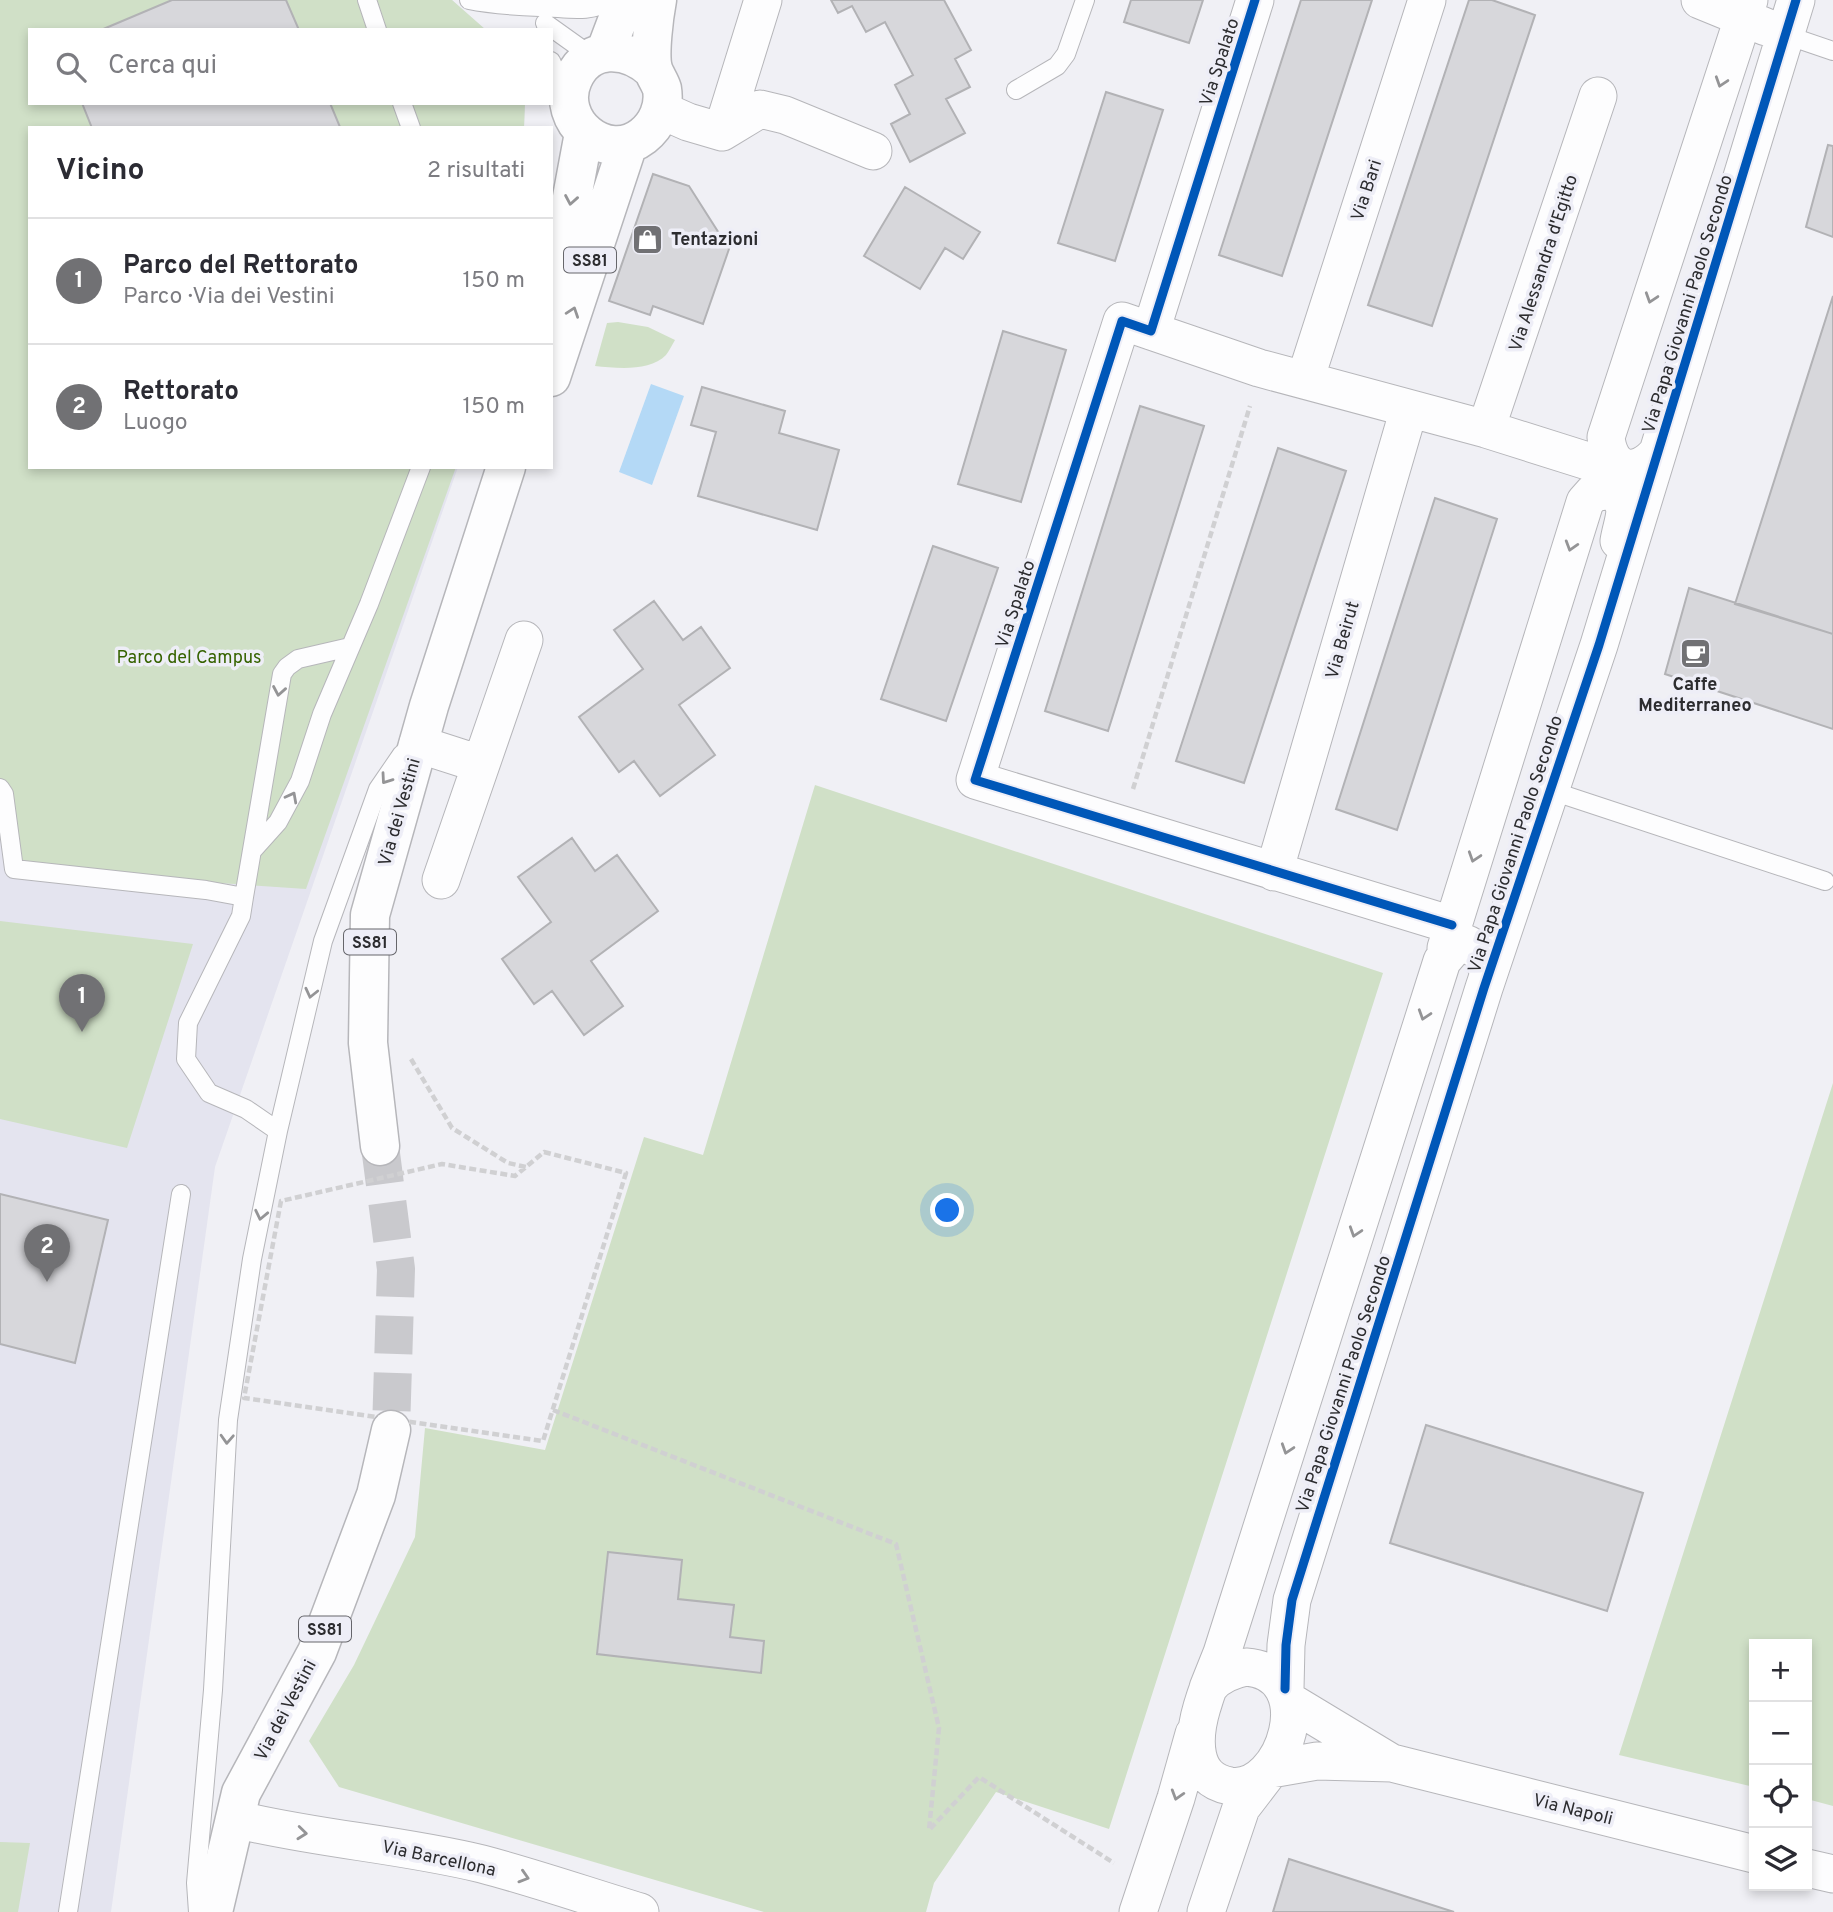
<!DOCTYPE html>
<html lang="it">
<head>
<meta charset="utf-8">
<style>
	:root { --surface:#fff; --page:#f7f7f7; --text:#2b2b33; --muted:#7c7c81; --line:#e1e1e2; --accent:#717174 }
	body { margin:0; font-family:Overpass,sans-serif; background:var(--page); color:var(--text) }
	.controls { position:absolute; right:21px; bottom:21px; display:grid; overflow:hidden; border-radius:0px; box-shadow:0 4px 10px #0003 }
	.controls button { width:63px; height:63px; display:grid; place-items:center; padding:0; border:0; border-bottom:2px solid var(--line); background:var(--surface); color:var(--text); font:35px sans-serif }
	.you { position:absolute; left:948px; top:1211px; width:24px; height:24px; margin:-18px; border:5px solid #fff; border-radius:50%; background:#1a73e8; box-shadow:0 0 0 10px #1a73e833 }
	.badge { display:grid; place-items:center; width:46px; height:46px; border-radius:50%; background:var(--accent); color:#fff; font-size:23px; font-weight:700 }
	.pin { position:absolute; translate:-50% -58px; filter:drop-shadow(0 2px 4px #0008) }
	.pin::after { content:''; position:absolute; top:37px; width:24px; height:21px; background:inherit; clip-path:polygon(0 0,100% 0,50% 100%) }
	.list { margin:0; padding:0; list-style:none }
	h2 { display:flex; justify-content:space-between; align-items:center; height:91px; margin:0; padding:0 28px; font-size:30px }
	h2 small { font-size:23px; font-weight:400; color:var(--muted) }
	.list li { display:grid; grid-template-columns:46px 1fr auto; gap:21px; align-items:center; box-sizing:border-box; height:126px; padding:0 28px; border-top:2px solid var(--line) }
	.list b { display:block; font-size:26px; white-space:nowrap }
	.list p { margin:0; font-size:23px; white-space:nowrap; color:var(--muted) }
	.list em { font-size:23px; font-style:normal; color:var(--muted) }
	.icon { flex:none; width:38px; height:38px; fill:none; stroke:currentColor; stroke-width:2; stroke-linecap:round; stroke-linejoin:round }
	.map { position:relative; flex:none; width:1833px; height:1912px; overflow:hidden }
	.search { position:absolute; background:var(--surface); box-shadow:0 4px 10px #0003; left:28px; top:28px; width:525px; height:77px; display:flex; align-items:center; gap:18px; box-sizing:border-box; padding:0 24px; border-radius:0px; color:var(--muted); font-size:26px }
	.panel { position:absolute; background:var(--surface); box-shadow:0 4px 10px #0003; left:28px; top:126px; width:525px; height:343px; border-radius:0px }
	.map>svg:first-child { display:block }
	.built { fill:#e4e4ef }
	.green { fill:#d0e0c7 }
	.water { fill:#b4d9f6 }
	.building { fill:#d7d7db; stroke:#b2b2b5; stroke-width:2 }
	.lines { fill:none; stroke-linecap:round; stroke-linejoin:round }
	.primary-tunnel { stroke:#c9c9cd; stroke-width:38; stroke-dasharray:38 19; stroke-linecap:butt }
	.lane-casing { stroke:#b6b6ba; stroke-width:20 }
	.street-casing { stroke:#b6b6ba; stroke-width:39 }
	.primary-casing { stroke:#b6b6ba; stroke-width:41 }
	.path { stroke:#d0d0d2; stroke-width:4.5; stroke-dasharray:7 3.5; stroke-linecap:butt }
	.lane { stroke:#fdfdfe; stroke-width:18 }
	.street { stroke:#fdfdfe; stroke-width:37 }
	.primary { stroke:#fdfdfe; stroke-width:38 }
	.cycleway-casing { stroke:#eeeef7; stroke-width:13 }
	.cycleway { stroke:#0057b8; stroke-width:9 }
	.oneway { stroke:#949496 }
	.labels { text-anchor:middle; stroke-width:7; stroke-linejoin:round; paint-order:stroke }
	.shield { fill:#eeeef7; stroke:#66666b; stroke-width:2 }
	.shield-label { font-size:16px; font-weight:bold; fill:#2c2c2f }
	.street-label { font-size:18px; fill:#2c2c2f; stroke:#eeeef7 }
	.poi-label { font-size:18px; font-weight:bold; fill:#2c2c2f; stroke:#eeeef7; text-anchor:start }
	.park-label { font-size:18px; fill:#366300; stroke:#eeeef7 }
</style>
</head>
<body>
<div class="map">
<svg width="1833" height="1912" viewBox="0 0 1833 1912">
	<rect width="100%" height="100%" fill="#f0f0f5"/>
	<path class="built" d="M0 0H452L486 30H30V103H525L524 128H30V467H458L215 1167 111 1912H0Z"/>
	<path class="green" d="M0 0H452L486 30H30V103H525L524 128H30V467H456L306 889 14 869 0 817Z
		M618 322 648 327 675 340C672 345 669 351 666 355 650 372 616 368 595 366L607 323Z
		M815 785 1383 973 1109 1829 996 1792 934 1883 926 1912H764L339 1787 309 1741 354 1665 415 1537 425 1428 545 1450 644 1137 703 1155Z
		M0 921 193 944 127 1148 0 1119Z
		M1833 1083V1806L1807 1799V1644H1754V1787L1619 1755Z
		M0 1842 30 1843 18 1912H0Z"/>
	<path class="water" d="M651 384 684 396 652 485 619 472Z"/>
	<path class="building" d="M172 0H286L299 30H101Z
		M831 0H944L971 50 955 59 970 87 946 99 965 133 910 162 891 124 910 114 895 85 913 75 885 22 866 32 852 6 838 13Z
		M1131 0H1203L1189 43 1124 22Z
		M1301 0H1372L1282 276 1219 255Z
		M1469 0H1492L1535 15 1432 326 1368 305Z
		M1106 92 1163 110 1115 261 1058 243Z
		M82 103H330L340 127 92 128Z
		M1828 145 1833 146V237L1806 227Z
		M653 174 689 186 729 249 703 324 653 306 650 315 609 301Z
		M905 187 980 232 963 259 945 248 920 289 864 256Z
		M1833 296V634L1735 604Z
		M1003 331 1066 350 1021 502 958 484Z
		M702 387 785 411 779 433 839 450 817 530 698 496 716 432 691 425Z
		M1140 406 1204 426 1108 731 1045 711Z
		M1278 448 1346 471 1244 783 1176 761Z
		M1435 498 1497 519 1397 830 1336 809Z
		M933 546 998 568 946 721 881 699Z
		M1689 588 1833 634V729L1665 674Z
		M654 601 683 640 701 627 730 668 679 705 715 755 660 796 634 761 619 772 579 717 643 669 614 630Z
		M572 838 595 871 617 855 658 911 591 961 623 1006 584 1035 552 991 534 1004 502 959 551 922 518 877Z
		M0 1194 108 1220 75 1363 0 1344Z
		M1426 1425 1643 1493 1607 1611 1390 1543Z
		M608 1552 682 1560 678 1599 734 1605 730 1637 764 1641 761 1673 597 1654Z
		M1289 1859 1454 1912H1273Z"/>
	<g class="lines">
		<path class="primary-tunnel" d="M380 1146 396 1269 391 1430"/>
		<defs>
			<path id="lane" d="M367 0 377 30
				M469 0C493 5 515 6 540 7 570 8 586 14 615 0
				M545 23 580 48 595 54
				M1786 35 1833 51
				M551 61 557 75 569 90
				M1016 90 1057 66 1066 54 1085 0
				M402 103 411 128
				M0 788 4 794 14 869 206 890 244 897 241 916 188 1023 186 1059 209 1093 246 1109 278 1131
				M1549 790 1825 881
				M252 851 278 822 300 781 322 714 369 604 421 467
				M244 897 282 674 287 667 298 659 350 647
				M68 1912 181 1194
				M198 1912 196 1883 213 1690 228 1420 252 1259 278 1131 323 941 378 789 402 754"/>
			<path id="street" d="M1255 0 1151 331 1122 321 975 780 1452 925
				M1700 0 1766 27
				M661 110 688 122 722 132 763 0
				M722 132 760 109 785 115 873 151
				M1151 331 1259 368 1486 429 1597 464
				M1305 380 1427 0
				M1486 429 1598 96
				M1658 452C1636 479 1609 471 1606 437L1749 0
				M418 744 480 764
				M1274 872 1409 409
				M441 880 524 640
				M1446 948 1585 502 1593 493 1611 490C1633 506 1623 517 1619 541
				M1246 1667C1323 1673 1285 1794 1230 1786 1190 1779 1193 1737 1202 1707 1204 1701 1206 1693 1209 1687 1218 1675 1232 1670 1246 1667Z
				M1208 1688 1222 1653 1442 961 1454 947 1467 944 1481 952 1486 966
				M1285 1689 1286 1645 1292 1600 1484 988 1599 645 1796 0
				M1289 1701 1390 1762
				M1271 1769 1317 1761 1392 1763 1754 1854
				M235 1819C316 1839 400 1844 482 1864 535 1878 587 1896 640 1912
				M1807 1868 1833 1874
				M1138 1912 1176 1798 1194 1734
				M1206 1912 1241 1808 1267 1774"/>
			<path id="primary" d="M605 53 625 0
				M653 70C628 47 589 43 573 79 554 121 606 165 643 136 657 125 665 107 662 89 660 82 655 76 653 69 649 54 654 16 657 0
				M551 291 565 235 584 133
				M551 377 628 144
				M380 1146 368 1043 370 915 429 706 506 467
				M213 1912 241 1793 317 1652 376 1495 391 1430"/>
		</defs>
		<use href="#lane" class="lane-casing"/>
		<use href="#street" class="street-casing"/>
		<use href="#primary" class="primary-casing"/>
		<path class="path" d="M1133 789 1250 406
			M411 1059 452 1128 508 1163 526 1167
			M544 1152 626 1173 543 1441 244 1398 281 1201 442 1164 515 1176Z
			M553 1410 896 1544 939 1728 929 1830 979 1777 1114 1863"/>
		<use href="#lane" class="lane"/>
		<use href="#street" class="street"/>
		<use href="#primary" class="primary"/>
		<defs>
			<path id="cycleway" d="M1255 0 1151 331 1122 321 975 780 1452 925
				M1285 1689 1286 1645 1292 1600 1484 988 1599 645 1796 0"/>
		</defs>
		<use href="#cycleway" class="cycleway-casing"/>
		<use href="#cycleway" class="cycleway"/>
	</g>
	<defs><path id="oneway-chevron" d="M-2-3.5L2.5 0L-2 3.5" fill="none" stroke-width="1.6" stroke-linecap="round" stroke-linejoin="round" transform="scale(1.75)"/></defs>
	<g class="oneway">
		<use href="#oneway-chevron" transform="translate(1721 82) rotate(108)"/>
		<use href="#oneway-chevron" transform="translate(571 200) rotate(100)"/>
		<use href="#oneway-chevron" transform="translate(1651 298) rotate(108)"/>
		<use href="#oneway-chevron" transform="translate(573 312) rotate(-71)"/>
		<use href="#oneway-chevron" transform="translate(1571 546) rotate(107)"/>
		<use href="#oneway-chevron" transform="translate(279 691) rotate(100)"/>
		<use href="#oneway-chevron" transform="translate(386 779) rotate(125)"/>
		<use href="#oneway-chevron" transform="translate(292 797) rotate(-62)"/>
		<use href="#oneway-chevron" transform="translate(1474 857) rotate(108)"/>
		<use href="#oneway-chevron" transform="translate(311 993) rotate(103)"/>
		<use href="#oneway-chevron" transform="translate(1424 1015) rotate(108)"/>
		<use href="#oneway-chevron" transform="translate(261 1215) rotate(102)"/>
		<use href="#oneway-chevron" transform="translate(1355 1232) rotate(108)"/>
		<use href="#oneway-chevron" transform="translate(227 1439) rotate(93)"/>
		<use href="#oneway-chevron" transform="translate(1287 1449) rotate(108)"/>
		<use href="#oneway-chevron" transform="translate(1177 1795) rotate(107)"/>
		<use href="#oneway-chevron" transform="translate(302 1833) rotate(6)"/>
		<use href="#oneway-chevron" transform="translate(524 1877) rotate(17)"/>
	</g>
	<defs>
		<symbol id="shop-square" viewBox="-11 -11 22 22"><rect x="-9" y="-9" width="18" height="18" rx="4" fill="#717174" stroke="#eeeef7"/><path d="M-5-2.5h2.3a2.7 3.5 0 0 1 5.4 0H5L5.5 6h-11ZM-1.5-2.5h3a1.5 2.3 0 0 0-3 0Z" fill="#fff"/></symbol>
		<symbol id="cafe-square" viewBox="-11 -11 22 22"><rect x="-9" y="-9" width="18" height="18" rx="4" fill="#717174" stroke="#eeeef7"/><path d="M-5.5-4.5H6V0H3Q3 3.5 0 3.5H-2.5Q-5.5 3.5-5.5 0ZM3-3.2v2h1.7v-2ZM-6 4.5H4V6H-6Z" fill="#fff"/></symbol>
	</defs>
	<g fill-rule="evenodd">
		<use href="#shop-square" x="630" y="222" width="35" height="35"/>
		<use href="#cafe-square" x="1678" y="636" width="35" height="35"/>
	</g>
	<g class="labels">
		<g class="shield">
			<rect x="564" y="247.5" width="52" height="25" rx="5"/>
			<rect x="344" y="929.5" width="52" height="25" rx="5"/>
			<rect x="299" y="1616.5" width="52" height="25" rx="5"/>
		</g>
		<g class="shield-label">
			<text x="590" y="266">SS81</text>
			<text x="370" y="948">SS81</text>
			<text x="325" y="1635">SS81</text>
		</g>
		<g class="street-label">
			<text transform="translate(1219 62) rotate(-72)" y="6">Via Spalato</text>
			<text transform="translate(1366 190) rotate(-72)" y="6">Via Bari</text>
			<text transform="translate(1543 263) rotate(-72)" y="6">Via Alessandra d'Egitto</text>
			<text transform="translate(1687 304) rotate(-73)" y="6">Via Papa Giovanni Paolo Secondo</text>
			<text transform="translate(1015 604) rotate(-72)" y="6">Via Spalato</text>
			<text transform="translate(1342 640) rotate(-74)" y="6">Via Beirut</text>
			<text transform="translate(399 812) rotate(-74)" y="6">Via dei Vestini</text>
			<text transform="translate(1515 844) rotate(-72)" y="6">Via Papa Giovanni Paolo Secondo</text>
			<text transform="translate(1343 1384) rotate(-72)" y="6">Via Papa Giovanni Paolo Secondo</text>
			<text transform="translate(285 1710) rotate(-62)" y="6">Via dei Vestini</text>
			<text transform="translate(1573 1809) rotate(14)" y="6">Via Napoli</text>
			<text transform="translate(439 1858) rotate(12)" y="6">Via Barcellona</text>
		</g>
		<g class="poi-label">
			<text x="671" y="245">Tentazioni</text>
			<text x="1695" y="690" text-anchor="middle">Caffe<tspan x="1695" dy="21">Mediterraneo</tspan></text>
		</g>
		<g class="park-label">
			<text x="189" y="663">Parco del Campus</text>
		</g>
	</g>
</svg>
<div class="controls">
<button>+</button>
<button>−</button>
<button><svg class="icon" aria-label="locate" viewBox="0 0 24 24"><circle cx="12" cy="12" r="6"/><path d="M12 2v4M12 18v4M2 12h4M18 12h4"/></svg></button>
<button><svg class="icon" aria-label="layers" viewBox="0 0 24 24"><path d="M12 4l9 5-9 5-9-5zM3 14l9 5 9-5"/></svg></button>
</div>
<div class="you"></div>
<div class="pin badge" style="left:82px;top:1032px">1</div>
<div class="pin badge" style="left:47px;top:1282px">2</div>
<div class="search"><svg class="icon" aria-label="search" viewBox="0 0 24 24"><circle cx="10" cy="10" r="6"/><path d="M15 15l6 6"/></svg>Cerca qui</div>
<section class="panel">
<h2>Vicino<small>2 risultati</small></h2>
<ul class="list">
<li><span class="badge">1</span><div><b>Parco del Rettorato</b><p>Parco · Via dei Vestini</p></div><em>150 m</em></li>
<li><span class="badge">2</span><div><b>Rettorato</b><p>Luogo</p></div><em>150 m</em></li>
</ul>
</section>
</div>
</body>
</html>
